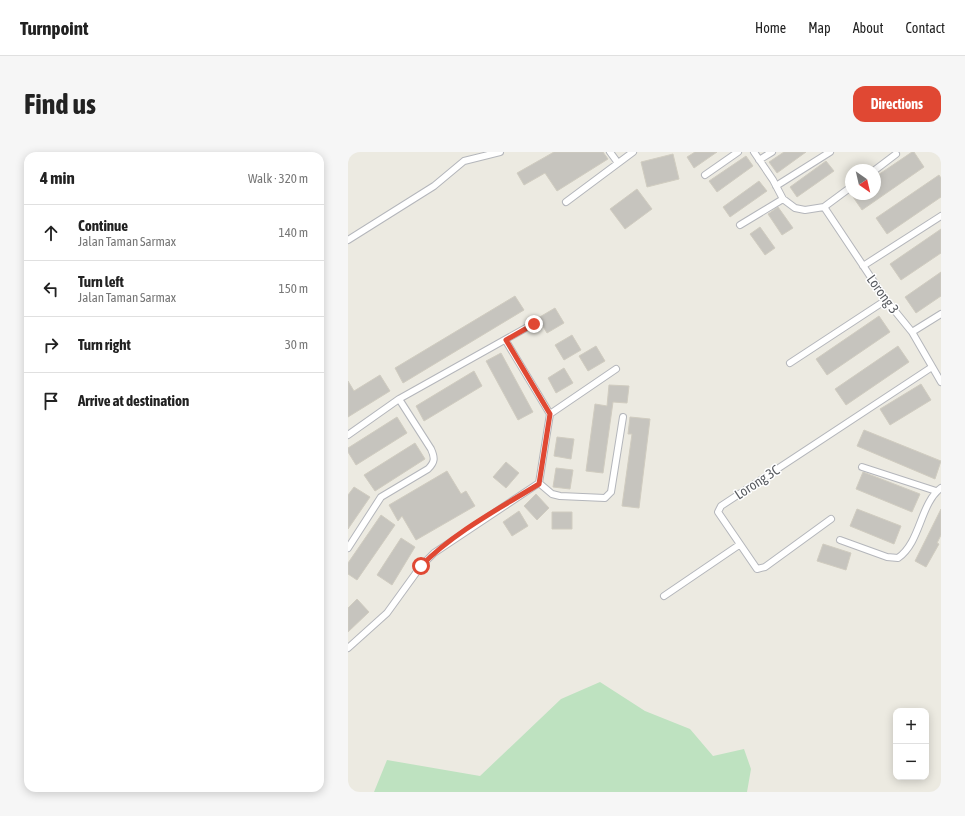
<!DOCTYPE html>
<html lang="en">
<head>
<meta charset="utf-8">
<style>
	:root { --surface:#fff; --page:#f6f6f6; --text:#222; --muted:#767676; --line:#e0e0e0; --accent:#e04833 }
	body { margin:0; font-family:"Asap Condensed",sans-serif; background:var(--page); color:var(--text) }
	.controls { position:absolute; right:12px; bottom:12px; display:grid; overflow:hidden; border-radius:8px; box-shadow:0 2px 10px #0003 }
	.controls button { width:36px; height:36px; display:grid; place-items:center; padding:0; border:0; border-bottom:1px solid var(--line); background:var(--surface); color:var(--text); font:20px sans-serif }
	.compass { position:absolute; left:497px; top:12px; width:36px; height:36px; border-radius:50%; background:var(--surface); box-shadow:0 2px 10px #0003; rotate:146deg }
	.stop { position:absolute; width:12px; height:12px; margin:-9px; border:3px solid #e04833; border-radius:50%; background:#fff }
	.stop.end { background:#e04833; border-color:#fff; box-shadow:0 1px 4px #0008 }
	.list { margin:0; padding:0; list-style:none }
	h2 { display:flex; justify-content:space-between; align-items:center; height:52px; margin:0; padding:0 16px; font-size:17px }
	h2 small { font-size:13px; font-weight:400; color:var(--muted) }
	.list li { display:grid; grid-template-columns:26px 1fr auto; gap:12px; align-items:center; box-sizing:border-box; height:56px; padding:0 16px; border-top:1px solid var(--line) }
	.list b { display:block; font-size:15px; white-space:nowrap }
	.list p { margin:0; font-size:13px; white-space:nowrap; color:var(--muted) }
	.list em { font-size:13px; font-style:normal; color:var(--muted) }
	.icon { flex:none; width:22px; height:22px; fill:none; stroke:currentColor; stroke-width:2; stroke-linecap:round; stroke-linejoin:round }
	.map { position:relative; flex:none; width:593px; height:640px; overflow:hidden; border-radius:12px }
	header { display:flex; align-items:center; gap:24px; box-sizing:border-box; height:56px; padding:0 20px; background:var(--surface); border-bottom:1px solid var(--line) }
	header strong { font-size:19px }
	nav { display:flex; gap:22px; margin-inline-start:auto; font-size:14px }
	.intro { display:flex; align-items:center; justify-content:space-between; box-sizing:border-box; height:96px; padding:0 24px }
	h1 { margin:0; font-size:28px }
	.button { padding:10px 18px; border-radius:12px; background:var(--accent); color:#fff; font-size:14px; font-weight:700 }
	main { display:flex; gap:24px; padding:0 24px }
	aside { flex:1; background:var(--surface); border-radius:12px; box-shadow:0 2px 10px #0003 }
	.map>svg:first-child { display:block }
	.green { fill:#bee2c0 }
	.building { fill:#c6c4be; stroke:#d0ccc0 }
	.lines { fill:none; stroke-linecap:round; stroke-linejoin:round }
	.street-casing { stroke:#b4b6bb; stroke-width:8 }
	.street { stroke:#fff; stroke-width:6 }
	.route { stroke:#e04833; stroke-width:5 }
	.labels { text-anchor:middle; stroke-width:3; stroke-linejoin:round; paint-order:stroke }
	.street-label { font-size:14px; fill:#595c61; stroke:#fff }
</style>
</head>
<body>
<header>
<strong>Turnpoint</strong>
<nav><a>Home</a><a>Map</a><a>About</a><a>Contact</a></nav>
</header>
<div class="intro"><h1>Find us</h1><a class="button">Directions</a></div>
<main>
<aside>
<h2>4 min<small>Walk · 320 m</small></h2>
<ul class="list">
<li><svg class="icon" aria-label="ahead" viewBox="0 0 24 24"><path d="M12 20V5M6 11l6-6 6 6"/></svg><div><b>Continue</b><p>Jalan Taman Sarmax</p></div><em>140 m</em></li>
<li><svg class="icon" aria-label="left" viewBox="0 0 24 24"><path d="M17 20v-9H6M10 6l-5 5 5 5"/></svg><div><b>Turn left</b><p>Jalan Taman Sarmax</p></div><em>150 m</em></li>
<li><svg class="icon" aria-label="right" viewBox="0 0 24 24"><path d="M7 20v-9h11M14 6l5 5-5 5"/></svg><div><b>Turn right</b></div><em>30 m</em></li>
<li><svg class="icon" aria-label="arrive" viewBox="0 0 24 24"><path d="M6 21V4h12l-3 4 3 4H6"/></svg><div><b>Arrive at destination</b></div></li>
</ul>
</aside>
<div class="map">
<svg width="593" height="640" viewBox="0 0 593 640">
	<rect width="100%" height="100%" fill="#eceae1"/>
	<path class="green" d="M252 530 297 559 342 577 365 604 396 597 403 617 399 640H26L39 608 132 624 213 547Z"/>
	<path class="building" d="M206 0H255L260 7 209 39 197 21 176 33 169 21Z
		M347 0H369L346 16 339 5Z
		M436 0H458L429 21 421 10Z
		M564 0H566L576 15 514 58 503 42H527V25Z
		M325 2 331 27 299 35 293 10Z
		M398 4 405 14 369 40 361 29Z
		M478 9 486 19 449 45 442 35Z
		M591 23 593 26V45L539 82 528 66Z
		M411 29 419 39 382 65 375 55Z
		M289 37 304 57 277 77 262 57Z
		M430 55 445 76 434 83 420 62Z
		M412 75 427 96 417 103 402 82Z
		M593 77V101L553 128 542 112Z
		M593 120V144L568 161 557 145Z
		M167 144 176 158 55 231 47 216Z
		M207 156 216 171 199 181 190 166Z
		M531 164 542 180 479 223 468 207Z
		M224 183 233 198 216 208 207 193Z
		M248 194 257 209 240 219 231 204Z
		M550 194 561 210 498 253 487 237Z
		M153 201 185 260 170 268 138 209Z
		M216 216 225 231 208 241 200 226Z
		M126 219 134 234 76 269 68 254Z
		M32 223 42 239 0 265V229L6 239Z
		M573 232 583 248 542 273 532 257Z
		M261 233 281 234 279 251 265 250 255 321 238 319 247 252 259 254Z
		M49 265 59 281 8 313 0 300V296Z
		M282 265 302 267 291 356 274 354 284 282H280Z
		M516 278 593 309 587 327 509 294Z
		M209 285 226 287 223 307 206 304Z
		M67 291 77 307 27 339 16 323Z
		M158 310 171 321 158 336 145 325Z
		M208 316 225 318 222 337 205 335Z
		M99 319 113 342 118 339 127 354 68 388 54 364 50 369 41 353Z
		M515 320 572 342 564 360 508 337Z
		M6 335 22 345 0 377V343Z
		M188 342 201 356 189 368 176 354Z
		M509 357 553 374 546 392 502 374Z
		M593 357V383L589 391 591 392 578 415 567 409Z
		M171 359 180 374 164 384 155 370Z
		M204 360H224V377H204Z
		M33 363 47 373 9 428 0 422V411Z
		M53 386 67 395 44 433 29 423Z
		M475 392 503 401 498 418 469 409Z
		M9 447 21 460 0 480V456Z"/>
	<g class="lines">
		<defs>
			<path id="street" d="M262 0 270 11
				M406 0 425 28 435 47 447 56 457 58 476 55 503 35
				M411 8 424 0
				M527 18 548 2
				M357 23 390 0
				M428 34 482 0
				M218 50 285 0
				M476 55 538 148 564 180 593 230
				M392 73 435 47
				M0 88 86 34 116 9 152 0
				M515 114 593 64
				M564 180 593 162
				M442 211 538 148
				M202 262 268 217
				M0 283 51 247 185 172
				M514 315 588 339
				M191 331 204 342 212 344 257 346 263 340 275 265
				M483 367 417 415 409 417 370 360 373 354 584 215
				M492 388 539 405 550 406C573 390 572 351 593 336
				M0 396 33 345 80 317C87 310 87 306 83 297L51 247
				M316 444 391 393
				M0 496 39 461 73 414 86 401 191 331 202 262 158 189"/>
		</defs>
		<use href="#street" class="street-casing"/>
		<use href="#street" class="street"/>
	</g>
	<g class="lines">
		<path class="route" d="M73 414C105 381 152 356 191 332L202 262 158 188 186 172"/>
	</g>
	<g class="labels">
		<g class="street-label">
			<text transform="translate(535 142) rotate(54)" y="5">Lorong 3</text>
			<text transform="translate(409 330) rotate(-33)" y="5">Lorong 3C</text>
		</g>
	</g>
</svg>
<div class="controls">
<button>+</button>
<button>−</button>
</div>
<svg class="compass" viewBox="-18 -18 36 36"><path d="M0-13l5 13h-10z" fill="#e53935"/><path d="M0 13l5-13h-10z" fill="#767676"/></svg>
<div class="stop" style="left:73px;top:414px"></div>
<div class="stop end" style="left:186px;top:172px"></div>
</div>
</main>
</body>
</html>
